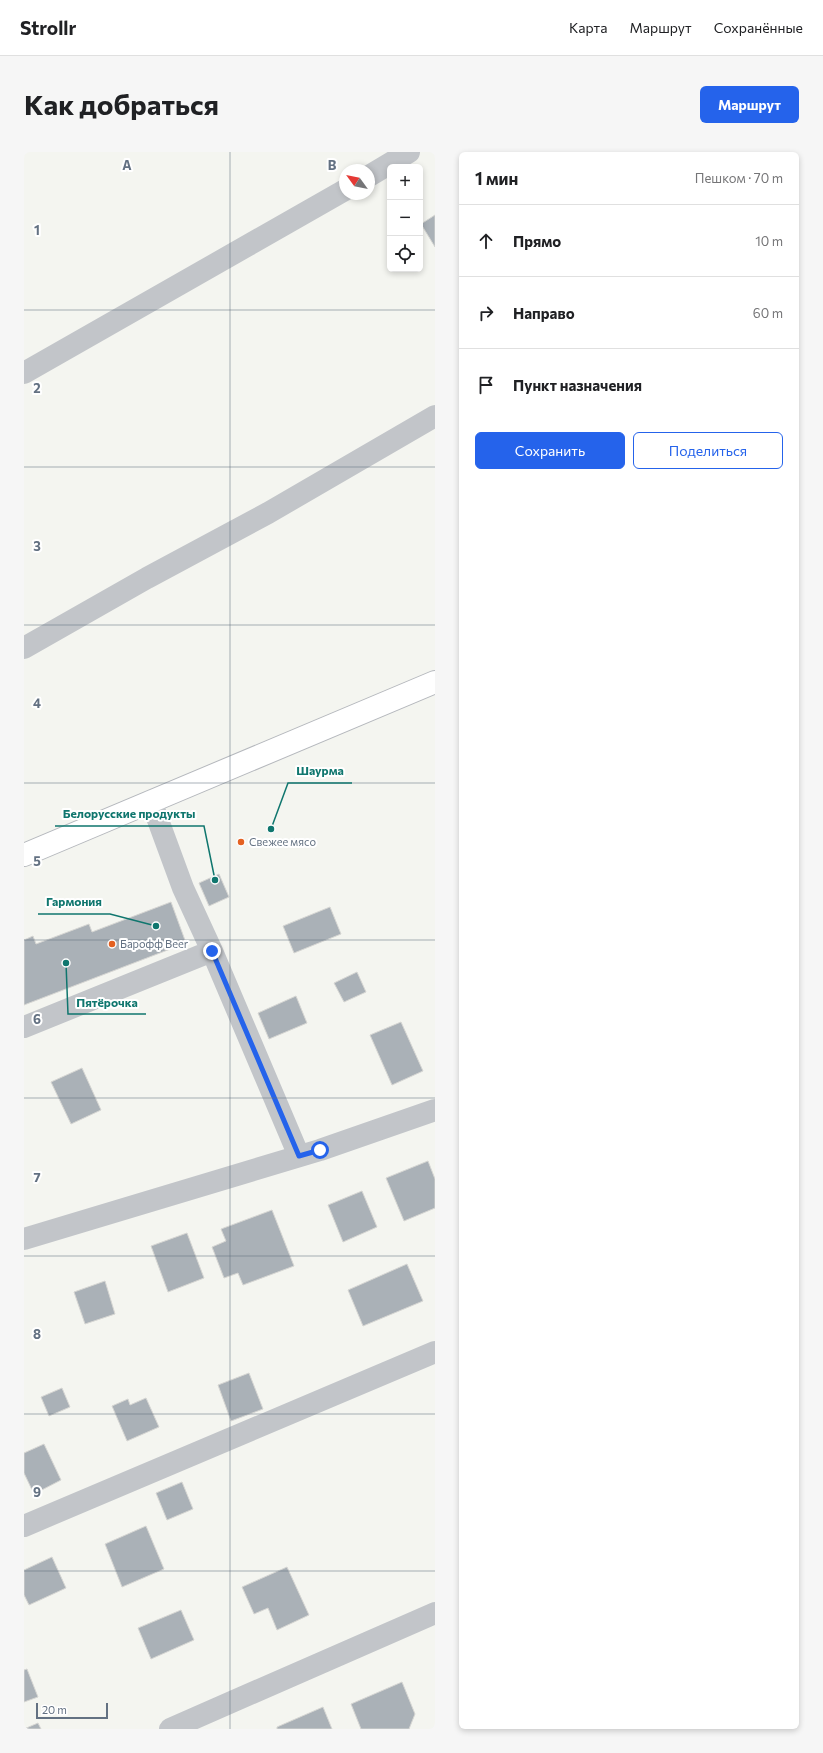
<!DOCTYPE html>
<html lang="ru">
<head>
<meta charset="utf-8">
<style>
	:root { --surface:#fff; --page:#f6f6f6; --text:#202124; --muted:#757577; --line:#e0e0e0; --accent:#2563eb }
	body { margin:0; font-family:Commissioner,sans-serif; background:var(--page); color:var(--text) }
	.controls { position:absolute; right:12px; top:12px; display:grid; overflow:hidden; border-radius:6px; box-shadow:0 2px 6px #0003 }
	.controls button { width:36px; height:36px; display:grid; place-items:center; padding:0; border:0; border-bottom:1px solid var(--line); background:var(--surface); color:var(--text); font:20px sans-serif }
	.compass { position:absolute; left:315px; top:12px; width:36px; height:36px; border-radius:50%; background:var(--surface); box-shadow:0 2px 6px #0003; rotate:303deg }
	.scale { position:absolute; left:12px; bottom:10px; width:72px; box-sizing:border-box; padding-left:4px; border:2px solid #637182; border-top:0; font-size:11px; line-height:14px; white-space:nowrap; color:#637182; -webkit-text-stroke:3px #fff; paint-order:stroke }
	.stop { position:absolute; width:12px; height:12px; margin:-9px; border:3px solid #2563eb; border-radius:50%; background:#fff }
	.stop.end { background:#2563eb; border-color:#fff; box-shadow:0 1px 4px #0008 }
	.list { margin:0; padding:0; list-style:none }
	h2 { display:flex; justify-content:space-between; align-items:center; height:52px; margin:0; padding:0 16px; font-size:17px }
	h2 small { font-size:13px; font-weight:400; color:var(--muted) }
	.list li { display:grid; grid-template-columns:26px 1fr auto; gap:12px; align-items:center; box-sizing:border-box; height:72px; padding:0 16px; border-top:1px solid var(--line) }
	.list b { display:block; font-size:15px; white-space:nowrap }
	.list em { font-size:13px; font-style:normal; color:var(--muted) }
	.actions { display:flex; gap:8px; padding:12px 16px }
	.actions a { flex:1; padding:9px 0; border:1px solid var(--accent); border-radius:6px; text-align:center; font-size:14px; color:var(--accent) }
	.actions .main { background:var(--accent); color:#fff }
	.icon { flex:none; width:22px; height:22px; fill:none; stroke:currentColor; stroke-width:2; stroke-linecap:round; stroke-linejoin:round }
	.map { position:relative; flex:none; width:411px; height:1577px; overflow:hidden; border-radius:6px }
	header { display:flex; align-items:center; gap:24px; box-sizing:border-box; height:56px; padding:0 20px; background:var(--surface); border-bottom:1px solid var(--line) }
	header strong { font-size:19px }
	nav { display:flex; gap:22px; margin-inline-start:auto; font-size:14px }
	.intro { display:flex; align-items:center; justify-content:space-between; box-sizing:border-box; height:96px; padding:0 24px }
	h1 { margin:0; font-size:28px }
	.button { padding:10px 18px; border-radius:6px; background:var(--accent); color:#fff; font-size:14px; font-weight:700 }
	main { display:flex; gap:24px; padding:0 24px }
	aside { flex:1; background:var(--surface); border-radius:6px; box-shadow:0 2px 6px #0003 }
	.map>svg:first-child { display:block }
	.building { fill:#aab1b7; stroke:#d6d6d3 }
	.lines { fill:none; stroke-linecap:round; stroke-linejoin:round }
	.major-casing { stroke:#b5b8bd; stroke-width:24 }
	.minor { stroke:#c2c5c9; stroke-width:22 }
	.major { stroke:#fff; stroke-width:22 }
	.route { stroke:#2563eb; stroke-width:5 }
	.grid { fill:none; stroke:#637182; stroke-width:1; stroke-opacity:0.55 }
	.poi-dot { fill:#e46121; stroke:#fff; stroke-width:1.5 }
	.labels { text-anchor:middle; stroke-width:4; stroke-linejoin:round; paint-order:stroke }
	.poi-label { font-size:11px; fill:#637182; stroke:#fff; text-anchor:start }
	.grid-label { font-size:13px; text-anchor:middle; font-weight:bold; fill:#637182; stroke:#fff; stroke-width:4; stroke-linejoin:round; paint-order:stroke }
	.leader { fill:none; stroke:#0f766e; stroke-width:1.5 }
	.callout-dot { fill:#0f766e; stroke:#fff; stroke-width:1.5 }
	.callout-label { font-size:12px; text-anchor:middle; font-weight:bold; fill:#0f766e; stroke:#fff; stroke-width:4; stroke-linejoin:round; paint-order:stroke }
</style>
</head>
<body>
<header>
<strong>Strollr</strong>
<nav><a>Карта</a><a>Маршрут</a><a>Сохранённые</a></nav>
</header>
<div class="intro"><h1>Как добраться</h1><a class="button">Маршрут</a></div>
<main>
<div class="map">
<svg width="411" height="1577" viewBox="0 0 411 1577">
	<rect width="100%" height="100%" fill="#f4f5f0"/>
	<path class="building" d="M411 63V95L397 72Z
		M195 722 205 745 185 754 175 731Z
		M147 750 162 791 0 853V788L9 784 12 792 65 772 68 780Z
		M306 755 317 782 270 801 259 774Z
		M333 820 342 840 320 850 310 831Z
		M272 844 283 871 245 887 234 861Z
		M377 870 399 919 368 933 346 883Z
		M58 916 77 958 47 972 27 930Z
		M404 1009 411 1027V1056L380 1069 362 1026Z
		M338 1039 353 1075 319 1090 304 1053Z
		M248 1058 270 1114 219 1133 214 1121 200 1126 188 1095 202 1089 197 1077Z
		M163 1081 180 1126 144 1140 127 1094Z
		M383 1112 399 1149 339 1174 324 1138Z
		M81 1129 91 1162 61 1172 50 1140Z
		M225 1221 239 1257 207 1269 194 1233Z
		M38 1236 46 1255 25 1264 17 1245Z
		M122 1246 135 1275 103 1289 88 1254 104 1247 106 1253Z
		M20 1292 37 1328 10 1342 0 1321V1301Z
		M158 1330 169 1357 143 1368 132 1341Z
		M122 1374 140 1417 98 1435 81 1392Z
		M28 1405 42 1436 5 1453 0 1443V1418Z
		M263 1415 285 1463 253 1478 244 1456 230 1462 218 1435Z
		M157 1458 170 1488 127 1507 114 1476Z
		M3 1517 14 1545 0 1550V1518Z
		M378 1530 391 1562 385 1577H337L327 1552Z
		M299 1555 308 1577H253V1575Z
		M14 1571 17 1577H0Z"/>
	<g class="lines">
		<defs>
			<path id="major" d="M0 703 411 530"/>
		</defs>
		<use href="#major" class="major-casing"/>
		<path class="minor" d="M345 24 385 0
			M0 221 321 38
			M0 496 123 426 244 361 411 264
			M127 649 159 736 188 799 275 1004
			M0 875 188 799
			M0 1087 296 998 411 958
			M0 1374 411 1200
			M146 1577 411 1461"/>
		<use href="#major" class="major"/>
	</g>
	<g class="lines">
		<path class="route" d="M188 799 275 1004 296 998"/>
	</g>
	<path class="grid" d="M206 0V1577M0 158H411M0 315H411M0 473H411M0 631H411M0 788H411M0 946H411M0 1104H411M0 1262H411M0 1419H411"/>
	<g class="poi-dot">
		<circle cx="217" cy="690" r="4"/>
		<circle cx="88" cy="792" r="4"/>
	</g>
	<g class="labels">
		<g class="poi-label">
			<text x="225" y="694">Свежее мясо</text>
			<text x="96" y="796">Барофф Beer</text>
		</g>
	</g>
	<g class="grid-label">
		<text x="103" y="18">A</text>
		<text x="308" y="18">B</text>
		<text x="13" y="83">1</text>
		<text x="13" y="241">2</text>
		<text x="13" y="399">3</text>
		<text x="13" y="556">4</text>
		<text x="13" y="714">5</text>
		<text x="13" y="872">6</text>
		<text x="13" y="1030">7</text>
		<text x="13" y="1187">8</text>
		<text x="13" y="1345">9</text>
	</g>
	<path class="leader" d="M247 677L264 631H328M191 728L180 674H31M132 774L86 762H14M42 811L44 862H122"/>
	<g class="callout-dot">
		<circle cx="247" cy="677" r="4"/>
		<circle cx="191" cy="728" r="4"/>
		<circle cx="132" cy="774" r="4"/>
		<circle cx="42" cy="811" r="4"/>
	</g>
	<g class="callout-label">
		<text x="296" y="623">Шаурма</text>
		<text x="105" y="666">Белорусские продукты</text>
		<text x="50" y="754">Гармония</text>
		<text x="83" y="855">Пятёрочка</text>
	</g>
</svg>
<div class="controls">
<button>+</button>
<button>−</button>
<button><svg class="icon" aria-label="locate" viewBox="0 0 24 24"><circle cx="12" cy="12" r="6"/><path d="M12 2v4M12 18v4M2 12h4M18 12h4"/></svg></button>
</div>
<svg class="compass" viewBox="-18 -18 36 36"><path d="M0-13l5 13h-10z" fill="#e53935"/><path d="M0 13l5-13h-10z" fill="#757577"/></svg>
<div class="scale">20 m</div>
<div class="stop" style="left:296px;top:998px"></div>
<div class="stop end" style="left:188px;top:799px"></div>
</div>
<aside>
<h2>1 мин<small>Пешком · 70 m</small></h2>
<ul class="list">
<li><svg class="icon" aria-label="ahead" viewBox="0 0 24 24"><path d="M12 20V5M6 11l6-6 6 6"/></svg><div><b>Прямо</b></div><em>10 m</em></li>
<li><svg class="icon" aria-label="right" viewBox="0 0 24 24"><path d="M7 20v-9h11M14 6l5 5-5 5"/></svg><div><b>Направо</b></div><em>60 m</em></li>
<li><svg class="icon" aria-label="arrive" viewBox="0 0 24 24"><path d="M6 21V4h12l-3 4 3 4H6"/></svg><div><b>Пункт назначения</b></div></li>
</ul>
<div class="actions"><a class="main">Сохранить</a><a>Поделиться</a></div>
</aside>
</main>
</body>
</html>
